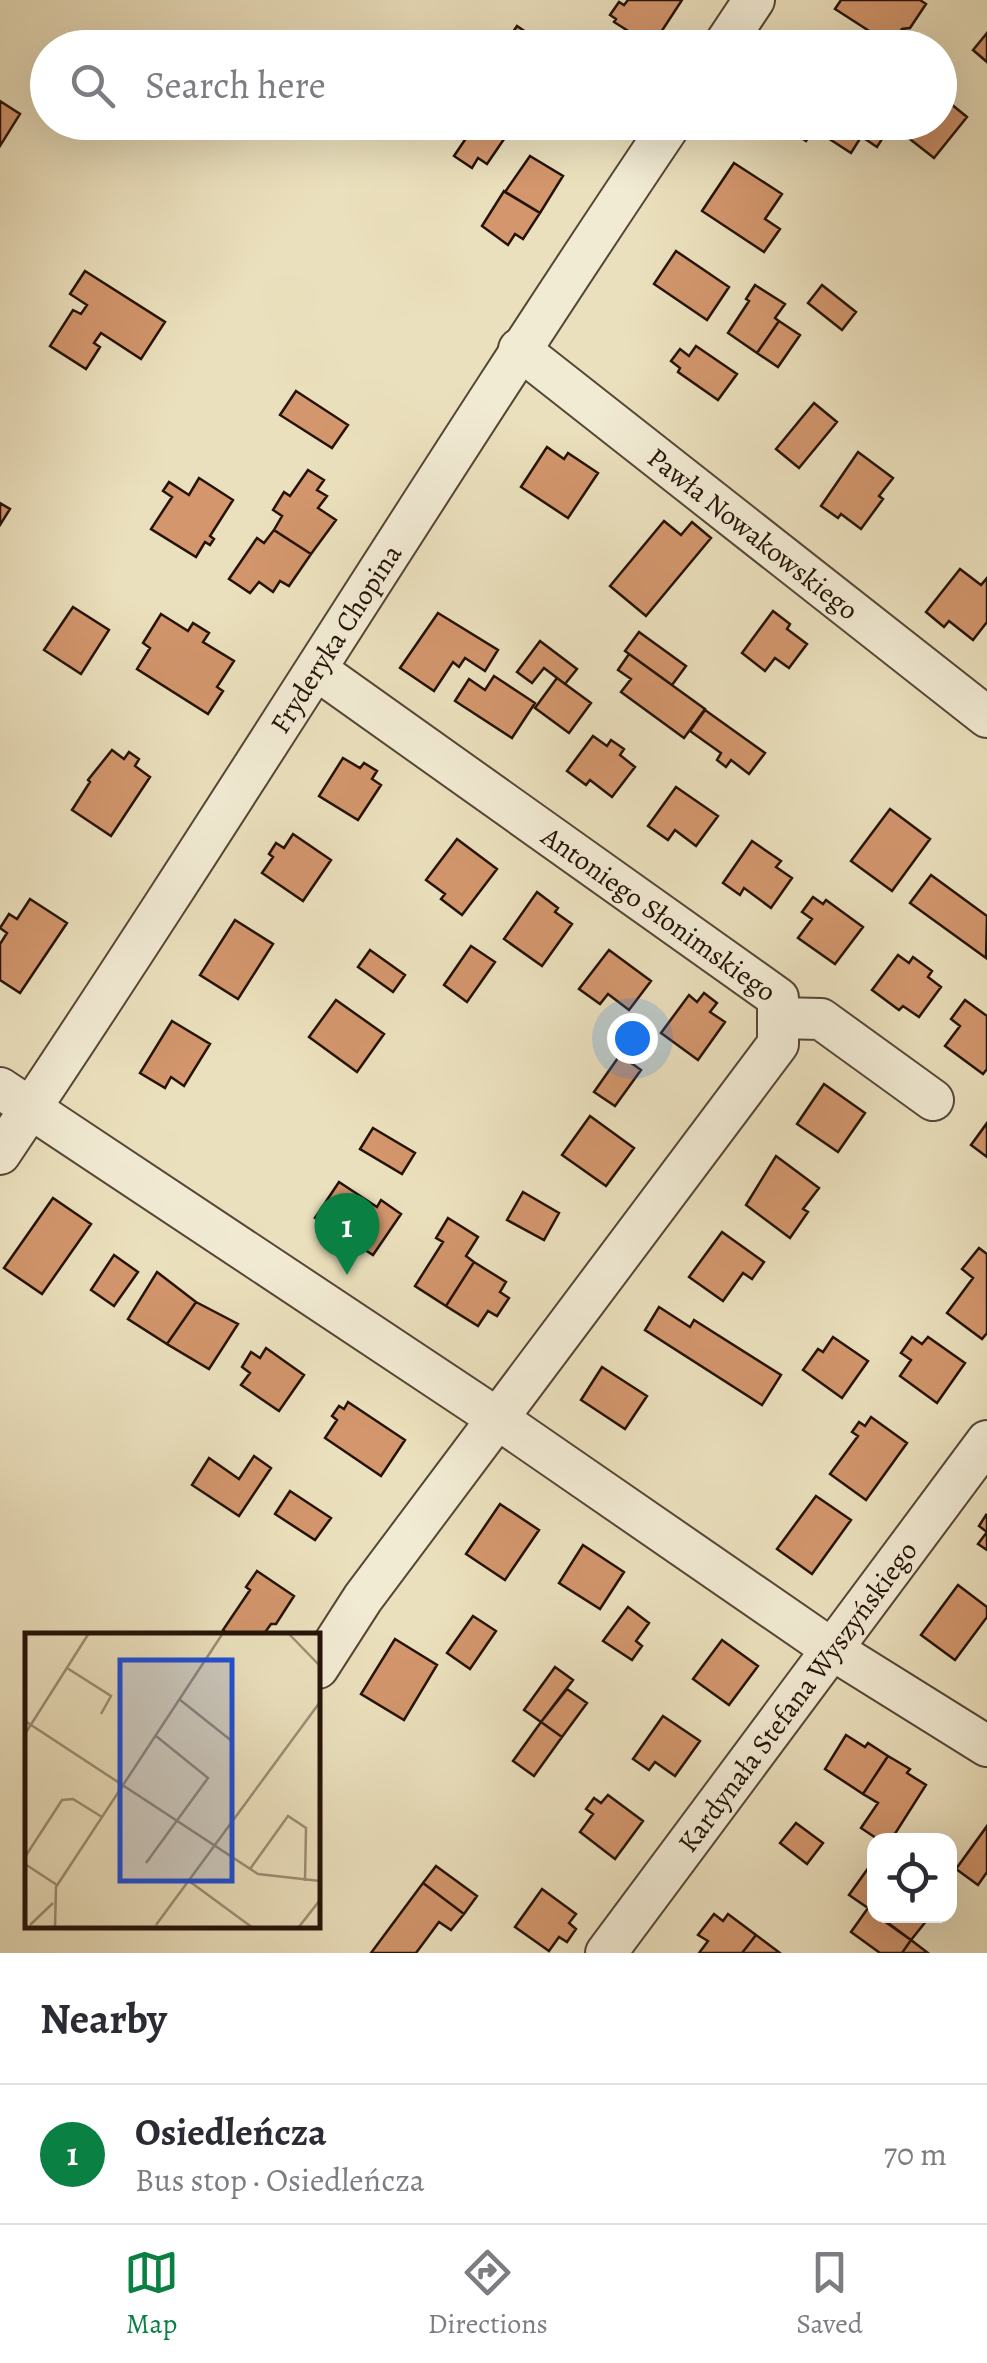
<!DOCTYPE html>
<html lang="en">
<head>
<meta charset="utf-8">
<style>
	:root { --surface:#fff; --page:#f2f2f3; --text:#2b2b33; --muted:#7c7c81; --line:#e1e1e2; --accent:#0b8043 }
	body { margin:0; font-family:Alegreya,serif; background:var(--page); color:var(--text) }
	.controls { position:absolute; right:30px; bottom:30px; display:grid; overflow:hidden; border-radius:20px; box-shadow:0 10px 40px #0002 }
	.controls button { width:90px; height:90px; display:grid; place-items:center; padding:0; border:0; border-bottom:2px solid var(--line); background:var(--surface); color:var(--text); font:50px sans-serif }
	.you { position:absolute; left:632px; top:1038px; width:35px; height:35px; margin:-25px; border:8px solid #fff; border-radius:50%; background:#1a73e8; box-shadow:0 0 0 15px #1a73e833 }
	.badge { display:grid; place-items:center; width:65px; height:65px; border-radius:50%; background:var(--accent); color:#fff; font-size:32px; font-weight:700 }
	.pin { position:absolute; translate:-50% -82px; filter:drop-shadow(0 2px 5px #0008) }
	.pin::after { content:''; position:absolute; top:52px; width:35px; height:30px; background:inherit; clip-path:polygon(0 0,100% 0,50% 100%) }
	.list { margin:0; padding:0; list-style:none }
	h2 { display:flex; justify-content:space-between; align-items:center; height:130px; margin:0; padding:0 40px; font-size:42px }
	h2 small { font-size:32px; font-weight:400; color:var(--muted) }
	.list li { display:grid; grid-template-columns:65px 1fr auto; gap:30px; align-items:center; box-sizing:border-box; height:140px; padding:0 40px; border-top:2px solid var(--line) }
	.list b { display:block; font-size:38px; white-space:nowrap }
	.list p { margin:0; font-size:32px; white-space:nowrap; color:var(--muted) }
	.list em { font-size:32px; font-style:normal; color:var(--muted) }
	.icon { flex:none; width:55px; height:55px; fill:none; stroke:currentColor; stroke-width:2; stroke-linecap:round; stroke-linejoin:round }
	.map { position:relative; flex:none; width:987px; height:1953px; overflow:hidden }
	.search { position:absolute; background:var(--surface); box-shadow:0 10px 40px #0002; left:30px; right:30px; top:30px; height:110px; display:flex; align-items:center; gap:25px; box-sizing:border-box; padding:0 35px; border-radius:55px; color:var(--muted); font-size:38px }
	.sheet { height:270px; background:var(--surface) }
	nav { display:flex; justify-content:space-around; align-items:center; box-sizing:border-box; height:140px; border-top:2px solid var(--line); background:var(--surface); font-size:28px; color:var(--muted) }
	nav a { display:grid; justify-items:center; gap:5px }
	nav .on { color:var(--accent) }
	.map>svg:first-child { display:block }
	.building { fill:#d3966d; stroke:#251208; stroke-width:2.5 }
	.lines { fill:none; stroke-linecap:round; stroke-linejoin:round }
	.minor-casing { stroke:#564635; stroke-width:44 }
	.minor { stroke:#f2ebd4; stroke-width:40 }
	.labels { text-anchor:middle; stroke-width:10; stroke-linejoin:round; paint-order:stroke }
	.street-label { font-size:28px; fill:#251208; stroke:#f2ebd4 }
	.inset-road { fill:none; stroke:#9c8e75; stroke-width:2.5 }
	.view { fill:#1d4ed8; fill-opacity:0.15; stroke:#1d4ed8; stroke-width:5 }
	.inset-edge { fill:none; stroke:#251208; stroke-width:5 }
</style>
</head>
<body>
<div class="map">
<svg width="987" height="1953" viewBox="0 0 987 1953">
	<rect width="100%" height="100%" fill="#ebe0bd"/>
	<filter id="stains"><feTurbulence type="fractalNoise" baseFrequency=".002" numOctaves="4"/><feColorMatrix values="0 0 0 0 .2 0 0 0 0 .09 0 0 0 0 .02 0 0 0 .5 -.17"/></filter>
	<radialGradient id="worn" r=".72"><stop offset=".6" stop-color="#630" stop-opacity="0"/><stop offset="1" stop-color="#630" stop-opacity=".3"/></radialGradient>
	<path class="building" d="M628 0H682L652 46 614 22 616 19 610 15 619 2 624 5Z
		M841 0H920L926 4 910 28 902 29 891 45 835 9Z
		M517 26 550 48H502Z
		M987 33V62L973 50Z
		M940 95 967 117 934 158 906 136 916 122H940Z
		M0 101 20 114 0 146Z
		M408 122H440L431 137Z
		M477 122 504 139 487 164 478 158 472 168 454 156Z
		M778 122H840L861 137 851 153 814 129 806 141Z
		M840 122H875L887 131 877 147Z
		M530 156 563 176 540 213 505 192Z
		M734 163 782 194 765 219 780 229 764 252 702 211Z
		M504 191 540 213 523 239 515 234 508 245 482 226Z
		M676 251 729 287 707 320 654 284Z
		M85 271 165 322 141 359 101 333 94 343 100 347 86 369 50 346 73 310 81 314 87 305 70 294Z
		M755 285 785 304 775 318 779 321 757 353 728 333 749 301 746 299Z
		M822 285 856 312 842 330 808 303Z
		M779 321 800 335 778 367 757 353Z
		M696 346 737 374 718 400 678 372 680 368 671 361 680 349 689 356Z
		M296 391 348 425 332 448 280 415Z
		M814 403 837 422 799 468 776 449Z
		M547 447 564 459 568 453 598 473 568 518 521 487Z
		M858 452 893 478 879 496 883 499 861 529 841 514 838 518 821 506Z
		M308 470 324 480 317 490 327 496 318 508 336 520 311 554 274 530 282 516 273 510 284 492 290 496Z
		M199 478 233 500 210 536 214 539 210 545 205 542 196 557 151 529 172 497 163 491 169 482 189 495Z
		M0 503 10 509 0 525Z
		M664 521 681 535 692 522 711 538 646 616 610 586Z
		M274 530 311 554 289 586 280 581 273 592 259 582 250 593 229 579 257 538 264 543Z
		M960 569 981 585 987 578V622L973 640 949 621 944 627 926 612Z
		M73 607 109 630 81 674 44 650Z
		M773 611 790 624 787 629 807 644 789 668 775 658 765 671 742 653Z
		M438 613 498 650 485 671 465 658 459 667 453 662 434 691 400 668Z
		M161 614 188 631 193 623 209 633 203 642 234 661 217 687 223 691 208 714 137 669 150 648 143 643Z
		M639 632 686 666 672 685 625 651Z
		M540 641 577 669 565 684 544 668 532 683 517 672Z
		M629 654 705 709 684 738 621 692 631 679 618 670Z
		M494 676 535 703 512 738 455 701 469 679 485 690Z
		M557 678 591 703 569 733 535 708Z
		M705 710 765 753 749 774 731 760 726 767 717 760 721 753 690 731Z
		M593 736 607 746 611 740 624 749 620 755 635 767 612 797 590 780 586 785 567 771Z
		M112 750 124 759 129 752 139 759 135 766 150 777 111 836 72 810 90 782 88 780Z
		M343 758 360 768 364 763 377 771 372 779 381 785 358 820 319 796Z
		M676 787 718 816 696 846 675 830 668 840 648 826Z
		M890 809 930 839 892 891 851 861Z
		M293 834 331 860 303 901 262 873 273 857 269 854 276 843 284 848Z
		M457 839 497 869 462 915 441 899 445 894 426 880Z
		M752 841 781 861 776 867 792 878 771 908 744 888 740 895 723 883Z
		M931 875 987 916 986 958 910 903Z
		M537 892 558 908 555 912 572 924 542 966 504 939Z
		M813 897 823 904 826 900 863 927 835 964 798 938 812 919 802 912Z
		M30 899 67 923 20 993 0 980V944L7 933 0 928 9 914 17 919Z
		M235 920 273 944 238 999 200 975Z
		M471 946 495 962 467 1002 444 985Z
		M370 950 405 975 393 992 358 967Z
		M609 950 651 981 629 1010 608 994 600 1004 579 989Z
		M898 955 909 963 913 957 932 971 928 977 941 987 919 1017 903 1006 899 1010 872 990Z
		M704 993 717 1003 710 1012 725 1022 698 1060 661 1033 689 995 697 1002Z
		M336 1000 384 1034 357 1072 309 1037Z
		M965 1000 987 1016V1069L983 1074 945 1046 960 1026 951 1019Z
		M172 1021 210 1044 184 1086 171 1077 165 1088 140 1073Z
		M620 1055 641 1070 615 1106 594 1092Z
		M824 1084 865 1113 838 1152 797 1124Z
		M590 1116 634 1148 606 1186 562 1155Z
		M987 1123V1157L971 1145Z
		M373 1128 415 1153 402 1174 360 1149Z
		M776 1156 819 1188 803 1209 808 1212 790 1238 746 1205Z
		M339 1182 377 1207 381 1200 401 1214 373 1255 315 1218Z
		M523 1192 559 1213 544 1240 507 1220Z
		M53 1198 91 1224 42 1294 4 1268Z
		M448 1218 478 1237 466 1256 474 1262 446 1306 415 1286 443 1242 436 1238Z
		M722 1232 764 1262 752 1279 743 1273 723 1301 689 1277Z
		M979 1248 987 1254V1333L982 1339 947 1313 973 1278 962 1269Z
		M114 1255 138 1272 114 1306 91 1290Z
		M474 1262 506 1282 500 1292 509 1298 497 1316 488 1311 478 1326 446 1306Z
		M157 1272 196 1302 167 1344 128 1319Z
		M196 1302 238 1324 209 1369 167 1344Z
		M659 1307 690 1327 694 1320 781 1375 762 1405 645 1330Z
		M833 1337 868 1361 842 1398 803 1370 818 1349 823 1352Z
		M912 1337 922 1344 928 1337 965 1363 937 1403 900 1376 911 1360 901 1353Z
		M266 1348 304 1375 279 1411 241 1385 250 1373 242 1367 251 1352 260 1358Z
		M602 1367 647 1396 625 1429 581 1400Z
		M348 1402 405 1440 381 1476 325 1438 337 1420 332 1416 339 1406 344 1409Z
		M871 1417 907 1443 866 1500 830 1474 858 1436 852 1432 859 1422 865 1426Z
		M254 1456 271 1468 239 1516 192 1485 209 1458 239 1479Z
		M290 1491 331 1518 315 1540 275 1514Z
		M816 1496 851 1520 812 1574 777 1549Z
		M500 1504 539 1530 505 1580 466 1554Z
		M986 1515 987 1516V1550L978 1544 987 1532 979 1526Z
		M583 1545 624 1572 600 1609 559 1583Z
		M257 1571 294 1596 276 1624H271L266 1631 267 1636H231L223 1630 250 1590 246 1587Z
		M958 1585 987 1607V1617L955 1660 921 1635Z
		M628 1607 649 1623 636 1641 642 1646 632 1660 603 1641Z
		M473 1616 496 1631 470 1669 447 1653Z
		M395 1639 437 1665 404 1720 361 1694Z
		M722 1640 758 1666 729 1705 693 1679Z
		M555 1667 573 1680 541 1722 524 1710Z
		M567 1689 587 1703 562 1737 541 1722Z
		M663 1716 700 1741 675 1776 655 1762 649 1770 633 1759Z
		M541 1722 562 1737 534 1776 513 1761Z
		M846 1735 865 1747 868 1743 888 1756 863 1794 825 1769Z
		M888 1756 910 1769 907 1773 926 1785 891 1840H879L861 1828 878 1803 863 1794Z
		M608 1795 643 1821 615 1859 580 1832 593 1814 586 1809 594 1798 601 1803Z
		M796 1823 823 1843 807 1864 780 1843Z
		M987 1826V1872L978 1885 956 1869Z
		M874 1860V1900L868 1908 849 1895Z
		M436 1866 477 1896 464 1914 423 1883Z
		M423 1883 464 1914 451 1930 439 1922 416 1953H371Z
		M542 1889 576 1914 569 1923 576 1929 567 1942 559 1937 549 1951 515 1927Z
		M868 1908 911 1940 902 1953H880L851 1932Z
		M714 1914 723 1921 728 1914 756 1935 742 1953H699L708 1941 698 1935Z
		M877 1916H921L927 1920 911 1940Z
		M756 1935 780 1953H742Z
		M911 1940 928 1953H902Z"/>
	<g class="lines">
		<defs>
			<g id="minor">
				<path d="M722 48 754 0"/>
				<path id="s1" d="M519 349 987 717"/>
				<path id="s2" d="M317 670 778 998V1044L363 1598 318 1668"/>
				<path d="M778 1018 821 1019 933 1100"/>
				<path d="M0 1088 498 1419 833 1650 987 1746"/>
				<path id="s3" d="M0 1154C229 813 442 463 672 122"/>
				<path id="s4" d="M606 1953 987 1441"/>
			</g>
		</defs>
		<use href="#minor" class="minor-casing"/>
		<use href="#minor" class="minor"/>
	</g>
	<g class="labels">
		<g class="street-label">
			<text dy="10" stroke="none"><textPath href="#s1" startOffset="298">Pawła Nowakowskiego</textPath></text>
			<text dy="10" stroke="none"><textPath href="#s3" startOffset="615">Fryderyka Chopina</textPath></text>
			<text dy="10" stroke="none"><textPath href="#s2" startOffset="420">Antoniego Słonimskiego</textPath></text>
			<text dy="10" stroke="none"><textPath href="#s4" startOffset="320">Kardynała Stefana Wyszyńskiego</textPath></text>
		</g>
	</g>
	<g transform="translate(25 1633)">
		<rect width="295" height="295" fill="#ebe0bd"/>
		<path class="inset-road" d="M263 0 295 33M42 35 86 63 76 81M154 66 208 109M0 88 233 241 295 248M0 101 64 0M0 224 37 167 48 166 77 184M121 230 183 145 131 103M0 231 32 252M225 236 263 183 281 195 280 248M164 248 228 295M5 292 28 270M131 292 295 69M30 295 31 254 198 0M273 295 295 267"/>
		<path class="view" d="M95 27H207V248H95Z"/>
		<rect width="295" height="295" class="inset-edge"/>
	</g>
	<rect width="100%" height="100%" filter="url(#stains)"/>
	<rect width="100%" height="100%" fill="url(#worn)"/>
</svg>
<div class="controls">
<button><svg class="icon" aria-label="locate" viewBox="0 0 24 24"><circle cx="12" cy="12" r="6"/><path d="M12 2v4M12 18v4M2 12h4M18 12h4"/></svg></button>
</div>
<div class="you"></div>
<div class="pin badge" style="left:347px;top:1275px">1</div>
<div class="search"><svg class="icon" aria-label="search" viewBox="0 0 24 24"><circle cx="10" cy="10" r="6"/><path d="M15 15l6 6"/></svg>Search here</div>
</div>
<section class="sheet">
<h2>Nearby<small></small></h2>
<ul class="list">
<li><span class="badge">1</span><div><b>Osiedleńcza</b><p>Bus stop · Osiedleńcza</p></div><em>70 m</em></li>
</ul>
</section>
<nav>
<a class="on"><svg class="icon" aria-label="map" viewBox="0 0 24 24"><path d="M3 6l6-2 6 2 6-2v14l-6 2-6-2-6 2zM9 4v14M15 6v14"/></svg>Map</a>
<a><svg class="icon" aria-label="directions" viewBox="0 0 24 24"><path d="M12 3l9 9-9 9-9-9zM9 14v-3h6M13 9l2 2-2 2"/></svg>Directions</a>
<a><svg class="icon" aria-label="saved" viewBox="0 0 24 24"><path d="M7 4h10v16l-5-4-5 4z"/></svg>Saved</a>
</nav>
</body>
</html>
